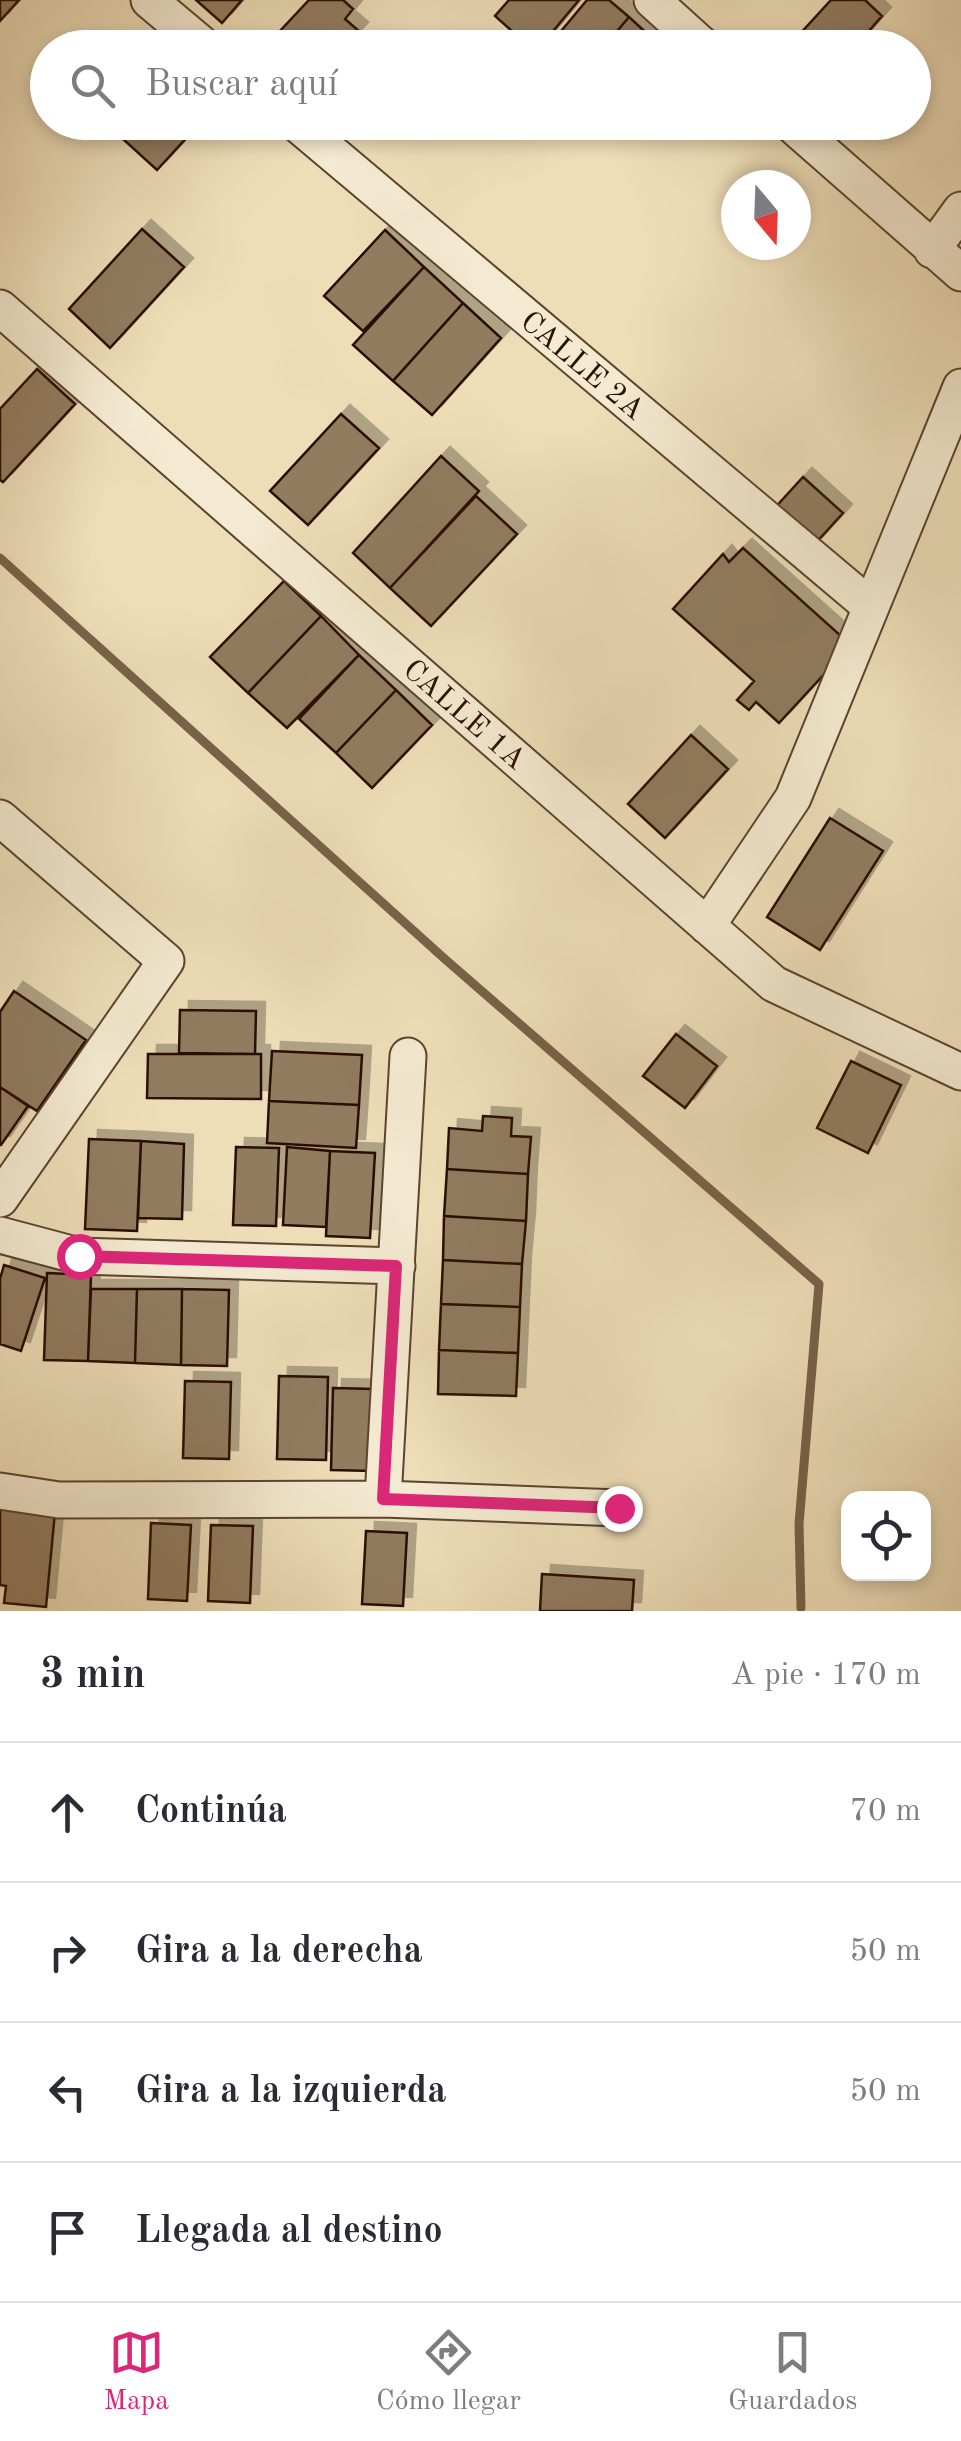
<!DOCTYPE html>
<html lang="es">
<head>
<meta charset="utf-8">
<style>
	:root { --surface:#fff; --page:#f2f2f3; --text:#2b2b33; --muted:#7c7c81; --line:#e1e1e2; --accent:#db2777 }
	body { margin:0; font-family:"Old Standard TT",serif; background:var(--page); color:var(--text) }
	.controls { position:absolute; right:30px; bottom:30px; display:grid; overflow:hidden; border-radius:20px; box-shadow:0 5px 15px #0003 }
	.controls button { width:90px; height:90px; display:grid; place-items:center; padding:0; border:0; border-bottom:2px solid var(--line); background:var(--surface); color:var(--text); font:50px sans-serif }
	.compass { position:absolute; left:721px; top:170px; width:90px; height:90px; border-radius:50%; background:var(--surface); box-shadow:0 5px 15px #0003; rotate:161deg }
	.stop { position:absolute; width:30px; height:30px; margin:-22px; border:8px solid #db2777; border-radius:50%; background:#fff }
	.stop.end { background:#db2777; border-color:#fff; box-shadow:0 2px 10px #0008 }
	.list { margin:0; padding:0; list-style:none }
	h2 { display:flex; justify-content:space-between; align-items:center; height:130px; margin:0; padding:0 40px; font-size:42px }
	h2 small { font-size:32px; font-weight:400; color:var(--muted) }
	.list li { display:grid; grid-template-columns:65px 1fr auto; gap:30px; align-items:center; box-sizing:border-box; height:140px; padding:0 40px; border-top:2px solid var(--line) }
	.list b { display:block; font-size:38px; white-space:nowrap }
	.list em { font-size:32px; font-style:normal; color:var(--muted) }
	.icon { flex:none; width:55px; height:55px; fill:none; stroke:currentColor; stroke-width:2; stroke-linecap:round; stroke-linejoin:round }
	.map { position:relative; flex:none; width:961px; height:1611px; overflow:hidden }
	.search { position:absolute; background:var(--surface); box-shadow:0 5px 15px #0003; left:30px; right:30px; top:30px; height:110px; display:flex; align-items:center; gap:25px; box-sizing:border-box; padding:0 35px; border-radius:55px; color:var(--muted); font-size:38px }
	.sheet { height:690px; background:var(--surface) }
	nav { display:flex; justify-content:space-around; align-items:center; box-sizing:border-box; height:140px; border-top:2px solid var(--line); background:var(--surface); font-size:28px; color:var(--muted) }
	nav a { display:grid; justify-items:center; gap:5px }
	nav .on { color:var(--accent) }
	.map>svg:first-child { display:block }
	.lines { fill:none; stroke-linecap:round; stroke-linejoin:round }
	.stream { stroke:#796249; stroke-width:9 }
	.building { fill:#917b60; stroke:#2c1000; stroke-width:2.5; filter:url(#shadow) }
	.minor-casing { stroke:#5c442e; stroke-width:39 }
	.minor { stroke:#f4ead1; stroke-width:35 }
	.route { stroke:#db2777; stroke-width:12 }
	.labels { text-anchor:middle; stroke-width:9; stroke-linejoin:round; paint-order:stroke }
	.street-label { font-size:30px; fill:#2c1000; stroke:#f4ead1 }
</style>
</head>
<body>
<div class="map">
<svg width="961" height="1611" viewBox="0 0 961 1611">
	<defs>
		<filter id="shadow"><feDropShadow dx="9" dy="-9" stdDeviation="0" flood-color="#0004"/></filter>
	</defs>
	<rect width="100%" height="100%" fill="#eedeb8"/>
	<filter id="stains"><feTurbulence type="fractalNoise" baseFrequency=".002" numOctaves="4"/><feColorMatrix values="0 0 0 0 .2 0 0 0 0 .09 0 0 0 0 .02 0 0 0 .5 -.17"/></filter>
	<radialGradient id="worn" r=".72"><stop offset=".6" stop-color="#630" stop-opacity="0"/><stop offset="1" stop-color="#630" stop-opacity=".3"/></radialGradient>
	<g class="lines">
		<path class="stream" d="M0 558 446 960 819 1284 799 1524 801 1608"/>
	</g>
	<path class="building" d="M0 0H19L0 21Z
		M196 0H242L222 23Z
		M309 0H343L353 9 345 19 359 31 343 48H264Z
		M509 0H579L539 48H531L495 16Z
		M587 0H609L629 17 603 48H547Z
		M831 0H865L882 16 854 48H787Z
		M629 17 663 48H603Z
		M120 122H201L157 170 113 130Z
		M585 122H612L601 136Z
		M142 229 184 267 110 348 69 309Z
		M385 230 424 267 363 331 324 296Z
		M424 267 463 303 393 381 353 345Z
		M463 303 501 338 432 415 393 381Z
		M37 369 75 404 3 482 0 480V409Z
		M341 414 379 448 308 525 270 491Z
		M441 456 479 491 390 588 353 553Z
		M803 477 843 513 813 546 773 510Z
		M476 496 517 534 431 626 390 588Z
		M743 548 851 645 779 723 756 702 749 710 737 700 754 681 673 609 723 554 729 562Z
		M284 581 321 616 248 693 210 657Z
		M321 616 359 655 287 728 248 693Z
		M359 655 396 690 336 753 299 719Z
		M396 690 432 725 372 788 336 753Z
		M691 735 728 769 665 838 628 804Z
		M830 818 883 851 820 950 767 917Z
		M14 991 86 1040 37 1111 0 1087V1012Z
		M180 1010 256 1011 255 1054 179 1053Z
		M676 1034 717 1066 685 1108 643 1076Z
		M272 1051 362 1055 359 1105 269 1101Z
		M148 1054H261V1099L147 1098Z
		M851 1061 901 1085 868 1153 817 1128Z
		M0 1087 28 1106 1 1145H0Z
		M269 1101 359 1105 356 1148 267 1143Z
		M483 1116 512 1118 511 1136 531 1137 528 1174 447 1169 449 1128 482 1131Z
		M89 1139 141 1141 137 1231 85 1229Z
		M141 1141 184 1144 182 1219 138 1218Z
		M236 1147 279 1148 276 1226 233 1225Z
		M287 1147 330 1151 326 1227 283 1225Z
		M330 1151 375 1153 370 1238 326 1236Z
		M447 1169 528 1174 526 1221 444 1216Z
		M444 1216 526 1221 522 1264 443 1260Z
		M443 1260 522 1264 520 1307 441 1304Z
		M4 1265 45 1278 21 1351 0 1344V1279Z
		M47 1273 91 1275 88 1361 44 1360Z
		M91 1289H137L135 1363 88 1361Z
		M137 1289H182L181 1365 135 1363Z
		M182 1289 229 1290 227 1366 181 1365Z
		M441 1304 520 1307 518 1353 439 1350Z
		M439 1350 518 1353 516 1396 438 1394Z
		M279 1376 328 1377 326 1460 277 1459Z
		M185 1381 231 1382 229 1459 183 1458Z
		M333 1388 375 1389 373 1471 331 1470Z
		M0 1507 55 1512 46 1607 4 1603 6 1586 0 1585Z
		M151 1523 191 1525 187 1601 148 1599Z
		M211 1525 253 1526 250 1603 208 1601Z
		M366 1531 407 1533 403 1606 362 1604Z
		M542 1574 634 1580 632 1611H540Z"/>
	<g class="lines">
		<defs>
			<path id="minor" d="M149 0 206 48
				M652 0 705 48
				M295 122 871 607
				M789 122 961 273
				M932 250 961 210
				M0 308 774 984 961 1072
				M0 818 166 961 0 1199
				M707 926 793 798 961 387
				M0 1235 79 1256 397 1266
				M0 1491 59 1500 383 1499 619 1508
				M383 1499 408 1056"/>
		</defs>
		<use href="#minor" class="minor-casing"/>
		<use href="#minor" class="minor"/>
	</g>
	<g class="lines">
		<path class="route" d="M79 1256 396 1266 383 1499 619 1508"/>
	</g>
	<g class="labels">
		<g class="street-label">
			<text transform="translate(583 365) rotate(40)" y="10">CALLE 2A</text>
			<text transform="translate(465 714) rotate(41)" y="10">CALLE 1A</text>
		</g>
	</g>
	<rect width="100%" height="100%" filter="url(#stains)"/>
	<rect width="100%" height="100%" fill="url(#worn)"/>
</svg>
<div class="controls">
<button><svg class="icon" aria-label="locate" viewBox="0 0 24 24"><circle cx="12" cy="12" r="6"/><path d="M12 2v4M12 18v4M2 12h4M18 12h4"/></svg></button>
</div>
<svg class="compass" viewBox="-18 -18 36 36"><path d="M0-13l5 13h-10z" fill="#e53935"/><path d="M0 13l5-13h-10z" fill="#7c7c81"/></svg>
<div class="stop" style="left:79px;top:1256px"></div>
<div class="stop end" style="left:619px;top:1508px"></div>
<div class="search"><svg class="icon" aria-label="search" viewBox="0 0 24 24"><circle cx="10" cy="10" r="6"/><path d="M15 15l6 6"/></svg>Buscar aquí</div>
</div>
<section class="sheet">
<h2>3 min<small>A pie · 170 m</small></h2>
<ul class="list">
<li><svg class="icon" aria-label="ahead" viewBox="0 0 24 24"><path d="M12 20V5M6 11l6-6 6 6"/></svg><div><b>Continúa</b></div><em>70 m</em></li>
<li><svg class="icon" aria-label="right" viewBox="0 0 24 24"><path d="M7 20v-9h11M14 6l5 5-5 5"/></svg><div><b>Gira a la derecha</b></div><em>50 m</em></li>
<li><svg class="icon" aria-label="left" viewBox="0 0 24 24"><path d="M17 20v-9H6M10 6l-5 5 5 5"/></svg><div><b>Gira a la izquierda</b></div><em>50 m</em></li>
<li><svg class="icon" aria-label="arrive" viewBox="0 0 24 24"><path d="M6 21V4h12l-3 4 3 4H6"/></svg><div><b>Llegada al destino</b></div></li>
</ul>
</section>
<nav>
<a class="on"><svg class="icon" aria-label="map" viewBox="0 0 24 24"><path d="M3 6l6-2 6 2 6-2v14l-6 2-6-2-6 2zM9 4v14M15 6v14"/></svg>Mapa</a>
<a><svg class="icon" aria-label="directions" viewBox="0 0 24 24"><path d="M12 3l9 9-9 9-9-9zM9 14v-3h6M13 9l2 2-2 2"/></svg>Cómo llegar</a>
<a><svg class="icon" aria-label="saved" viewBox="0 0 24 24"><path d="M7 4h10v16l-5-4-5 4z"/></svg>Guardados</a>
</nav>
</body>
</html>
